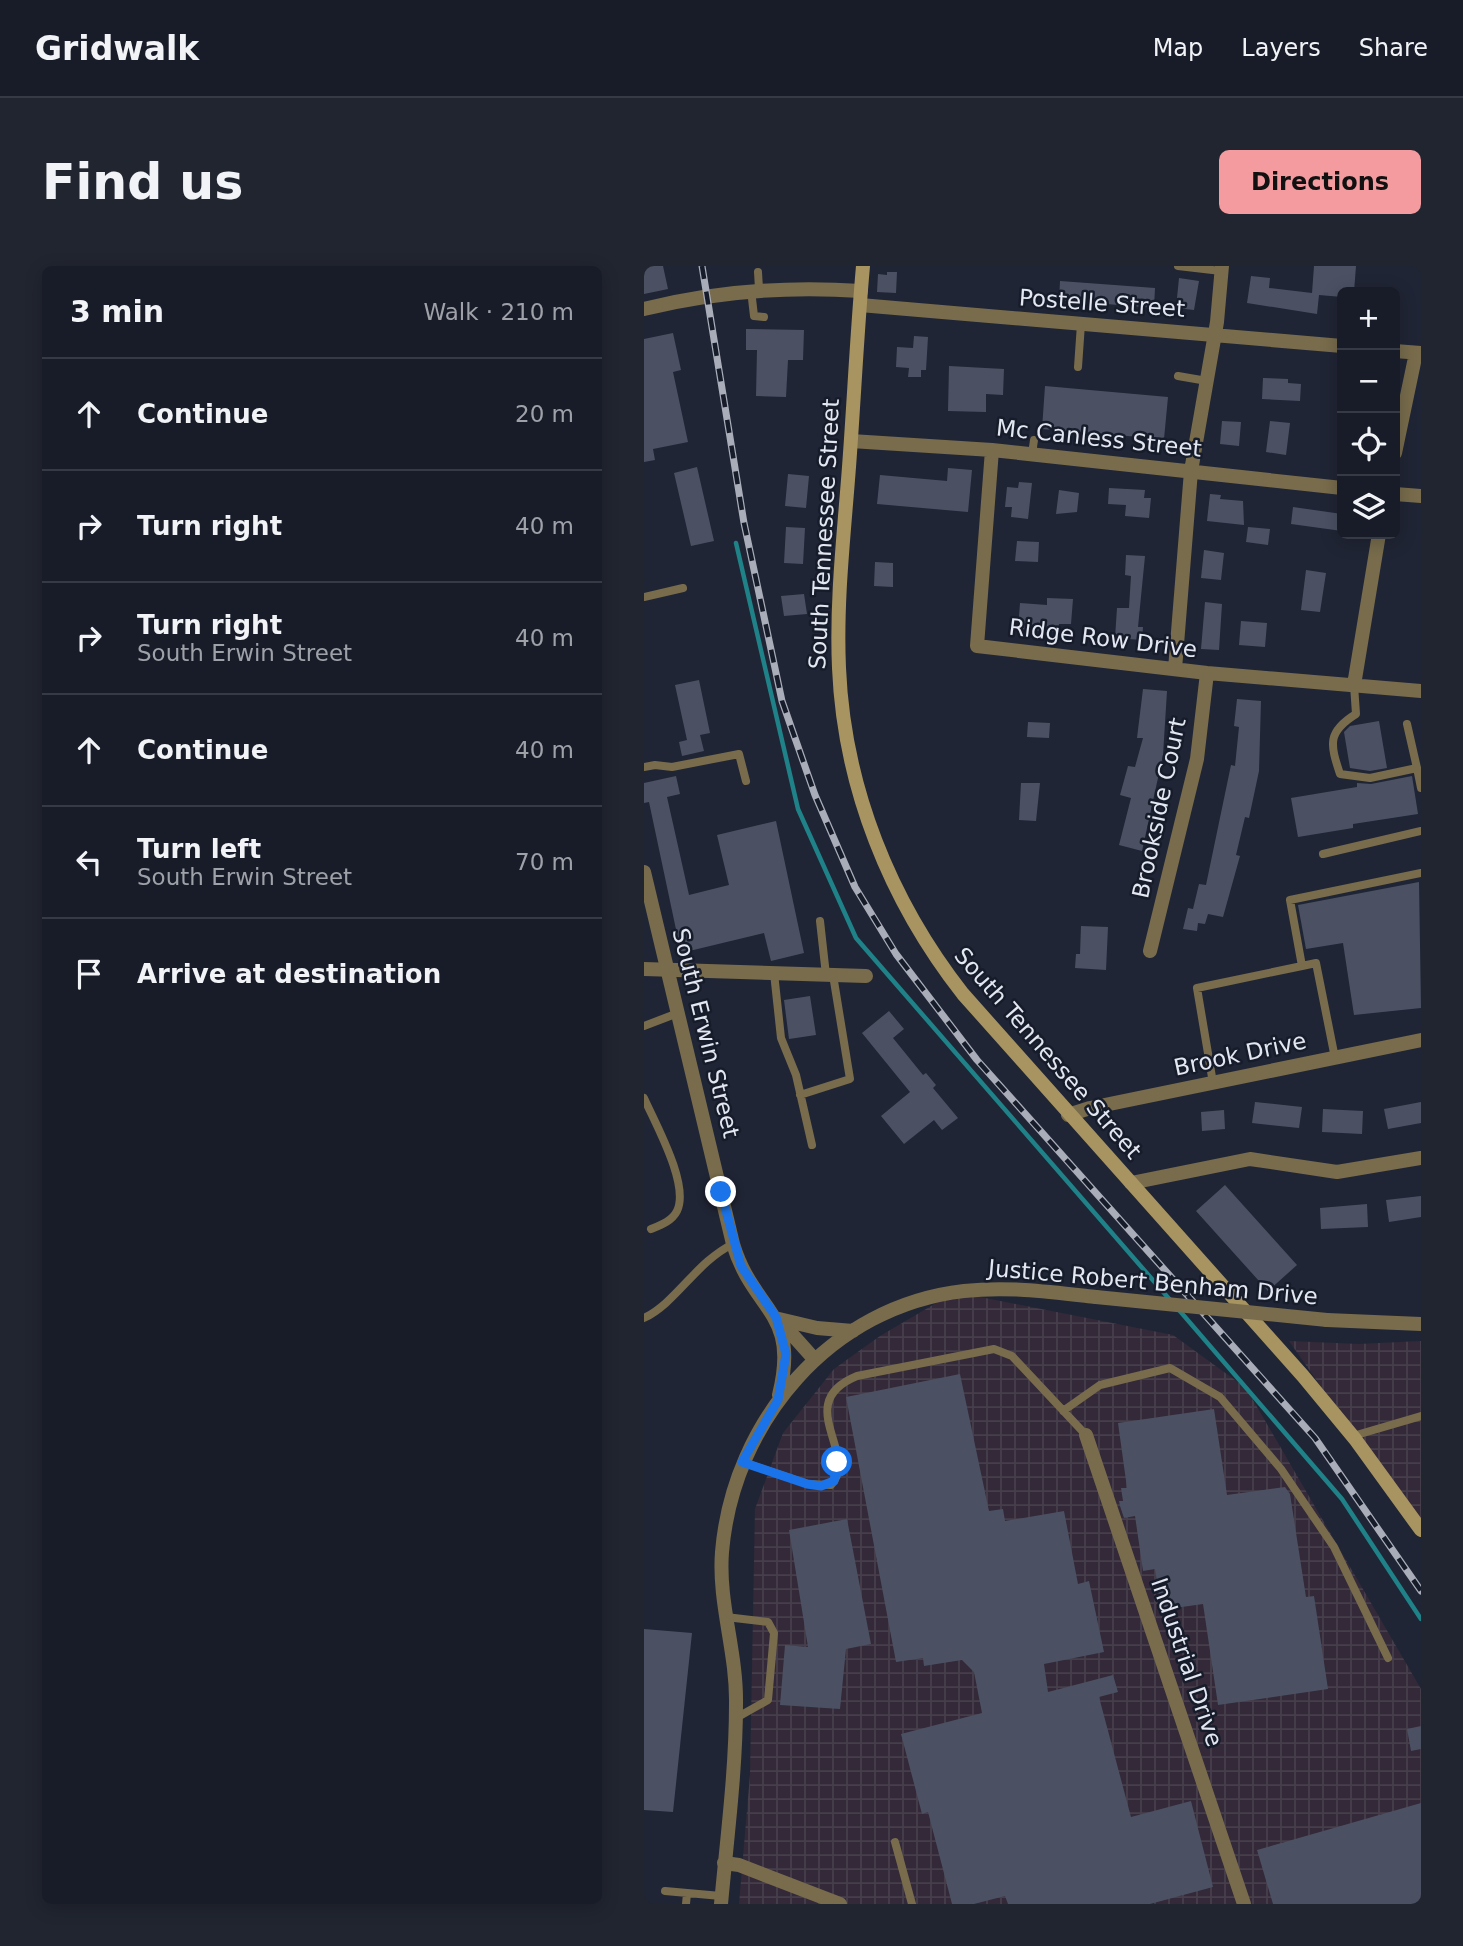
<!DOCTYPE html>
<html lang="en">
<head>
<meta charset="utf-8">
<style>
	:root { --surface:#181c28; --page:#212530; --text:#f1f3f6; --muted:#9fa1a8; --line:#363a45; --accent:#f49b9f }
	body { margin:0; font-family:"DejaVu Sans",sans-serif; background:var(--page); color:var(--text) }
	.controls { position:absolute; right:21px; top:21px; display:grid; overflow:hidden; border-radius:10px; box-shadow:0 4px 18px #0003 }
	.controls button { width:63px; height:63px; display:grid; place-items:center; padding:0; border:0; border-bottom:2px solid var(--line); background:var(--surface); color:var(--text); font:35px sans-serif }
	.stop { position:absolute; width:21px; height:21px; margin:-16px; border:5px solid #1a73e8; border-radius:50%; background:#fff }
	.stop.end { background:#1a73e8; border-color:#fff; box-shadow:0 2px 7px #0008 }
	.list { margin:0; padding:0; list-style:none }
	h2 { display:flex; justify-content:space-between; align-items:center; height:91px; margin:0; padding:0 28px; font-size:30px }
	h2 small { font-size:23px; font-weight:400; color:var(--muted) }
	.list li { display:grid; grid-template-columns:46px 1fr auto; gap:21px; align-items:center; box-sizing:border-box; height:112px; padding:0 28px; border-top:2px solid var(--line) }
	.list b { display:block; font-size:26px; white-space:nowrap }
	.list p { margin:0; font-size:23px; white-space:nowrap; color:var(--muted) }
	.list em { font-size:23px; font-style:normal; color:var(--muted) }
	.icon { flex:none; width:38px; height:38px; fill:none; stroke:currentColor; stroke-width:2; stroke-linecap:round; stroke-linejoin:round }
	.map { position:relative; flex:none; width:777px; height:1638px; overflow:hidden; border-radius:10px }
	header { display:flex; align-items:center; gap:42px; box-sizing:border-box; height:98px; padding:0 35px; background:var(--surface); border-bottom:2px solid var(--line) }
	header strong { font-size:33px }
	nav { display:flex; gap:38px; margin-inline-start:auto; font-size:24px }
	.intro { display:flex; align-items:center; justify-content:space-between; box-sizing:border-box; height:168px; padding:0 42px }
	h1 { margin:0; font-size:49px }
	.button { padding:18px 32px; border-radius:10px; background:var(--accent); color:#111; font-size:24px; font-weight:700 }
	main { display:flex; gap:42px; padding:0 42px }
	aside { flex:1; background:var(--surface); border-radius:10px; box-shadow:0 4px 18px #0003 }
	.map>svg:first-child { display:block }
	.industrial { fill:url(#industrial-grid) }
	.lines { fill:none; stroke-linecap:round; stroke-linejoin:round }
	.stream { stroke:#1f8288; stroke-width:4.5 }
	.building { fill:#4b5163 }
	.service { stroke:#786c4c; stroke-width:8 }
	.minor { stroke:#786c4c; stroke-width:14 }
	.tertiary { stroke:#786c4c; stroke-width:14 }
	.secondary { stroke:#a79460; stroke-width:14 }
	.rail-casing { stroke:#a9adb9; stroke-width:7 }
	.rail { stroke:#171c2b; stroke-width:4.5; stroke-dasharray:13; stroke-linecap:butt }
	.tertiary-bridge { stroke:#786c4c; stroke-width:14 }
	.route { stroke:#1a73e8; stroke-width:9 }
	.labels { text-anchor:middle; stroke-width:5; stroke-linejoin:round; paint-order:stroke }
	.street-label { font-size:23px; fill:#e3e7f2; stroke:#171c2b }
</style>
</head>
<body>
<header>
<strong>Gridwalk</strong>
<nav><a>Map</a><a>Layers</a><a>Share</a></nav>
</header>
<div class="intro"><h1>Find us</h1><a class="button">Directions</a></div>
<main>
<aside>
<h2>3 min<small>Walk · 210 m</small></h2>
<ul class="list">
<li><svg class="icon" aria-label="ahead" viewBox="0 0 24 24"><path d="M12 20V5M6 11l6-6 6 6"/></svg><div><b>Continue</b></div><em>20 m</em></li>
<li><svg class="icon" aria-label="right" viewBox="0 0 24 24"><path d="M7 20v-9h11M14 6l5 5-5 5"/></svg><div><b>Turn right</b></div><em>40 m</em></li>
<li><svg class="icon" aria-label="right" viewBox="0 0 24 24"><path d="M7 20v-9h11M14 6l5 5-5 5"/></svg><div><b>Turn right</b><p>South Erwin Street</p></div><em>40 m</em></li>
<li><svg class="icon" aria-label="ahead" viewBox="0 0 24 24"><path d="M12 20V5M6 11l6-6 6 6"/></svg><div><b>Continue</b></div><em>40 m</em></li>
<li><svg class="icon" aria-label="left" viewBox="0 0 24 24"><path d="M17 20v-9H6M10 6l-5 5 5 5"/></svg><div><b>Turn left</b><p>South Erwin Street</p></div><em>70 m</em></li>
<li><svg class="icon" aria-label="arrive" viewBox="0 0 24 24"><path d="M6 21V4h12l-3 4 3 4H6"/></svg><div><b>Arrive at destination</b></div></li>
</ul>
</aside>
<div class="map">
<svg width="777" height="1638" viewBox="0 0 777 1638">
	<defs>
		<pattern id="industrial-grid" width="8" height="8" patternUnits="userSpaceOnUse" patternTransform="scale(1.75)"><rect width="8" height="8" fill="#332938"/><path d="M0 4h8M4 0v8" fill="none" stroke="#473e4c"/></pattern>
	</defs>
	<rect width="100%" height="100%" fill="#202535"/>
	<path class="industrial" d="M311 1026 529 1069 602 1122 777 1423V1638H95L106 1509 111 1243 139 1167 190 1103 236 1070Z
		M645 1075 715 1078 777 1075V1263Z"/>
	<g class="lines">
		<path class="stream" d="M92 277 154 543 212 672 527 1035
			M535 1044 698 1233 777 1353"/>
	</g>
	<path class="building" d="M0 0H19L24 23 0 28Z
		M670 0H712L710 26H698V31L675 29 673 48 603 37 607 10 626 12 625 22 668 27Z
		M243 6H253L252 27 233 26 234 8 243 9Z
		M535 12 555 15 550 44 532 42Z
		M416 15 511 22 510 42 415 34Z
		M102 63 160 64 159 94H144L142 131 112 130 113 84H102Z
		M29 67 37 104 29 106 44 176 9 183 11 194 0 196V73Z
		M270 70 284 71 282 104H277V111H264L265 102 252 101 253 81 269 82Z
		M305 100 360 103 359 129 342 128V146L304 145Z
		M619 112 644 113V117L657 118 656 135 618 133Z
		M401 120 524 131 520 173 398 163Z
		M578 155 597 156 595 180 576 178Z
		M626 155 646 157 642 189 622 186Z
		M53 201 70 275 47 280 30 207Z
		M304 202 328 204 324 246 233 238 236 209 303 215Z
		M144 208 165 210 162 242 141 240Z
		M375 216 388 217 384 253 367 251 368 241H361L363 221 374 222Z
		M465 222 501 224 500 232H507L505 252 481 250 482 239 464 238Z
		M415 224 435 227 433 246 412 248Z
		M566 228 577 229 576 233 599 235 600 259 563 255Z
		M649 241 698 248V265L647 258Z
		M142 261 161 262 159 298 140 297Z
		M604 261 626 263 624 279 602 276Z
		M373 275 395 276 394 296 371 295Z
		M560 284 580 287 577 314 557 312Z
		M482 289 501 290 494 361H499L498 374 471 372 473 342H485L487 310 481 309Z
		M231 296 249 297V321L230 320Z
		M662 304 682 307 676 346 657 344Z
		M160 328 163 348 140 350 137 330Z
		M403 332 429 333 427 358H415L414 366 374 363 376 337 403 339Z
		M561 336 578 338 575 384 557 383Z
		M597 355 623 357 621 381 595 379Z
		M55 414 66 467 56 469 60 485 38 490 35 476 43 474 31 419Z
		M499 423 523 425 519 489 498 585 475 579 487 532 476 529 484 500 491 501 499 472H493Z
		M593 433 617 435 615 505 605 552 601 551 592 589 596 590 579 651 564 648 561 658 554 657 553 665 539 663 544 642 549 643 555 618 562 619 587 499 591 500 595 461 590 460Z
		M735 455 743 502 726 505 706 502 700 466 706 460Z
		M384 456 406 457 405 472 383 471Z
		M32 510 36 528 23 531 45 629 85 619 73 569 132 555 160 687 127 695 120 667 37 687 5 536 0 537V517Z
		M768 510 774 548 709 558V562L654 571 647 532 713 521V517L727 518Z
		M377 517H396L392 555 375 554Z
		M775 616 777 742 710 749 699 677 662 683 654 639Z
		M437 660 464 661 462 704 431 702 432 688H436Z
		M166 730 172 769 145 773 140 734Z
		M245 745 260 763 249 772 279 809 282 807 292 819 289 822 314 852 298 864 290 854 260 878 237 850 266 826 218 767Z
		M611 836 658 841 655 862 608 857Z
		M777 836V857L744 863 740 843Z
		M679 843 719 845 718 868 678 866Z
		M580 844 581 863 558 865 557 846Z
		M581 919 653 999 624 1025 552 945Z
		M777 930V951L745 956 742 934Z
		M723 938 724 961 677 963 676 942Z
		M316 1108 345 1245 359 1243 361 1255 420 1245 434 1318 445 1315 460 1386 400 1398 404 1426 469 1409 474 1426 455 1431 487 1551 547 1535 569 1621 506 1638H364L361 1630 330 1638H308L284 1546 278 1548 257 1468 338 1447 330 1406 318 1394 280 1400 279 1392 252 1396 202 1131Z
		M570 1143 583 1229 641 1221 646 1228 662 1331 670 1330 684 1423 574 1439 559 1338 517 1344 511 1303 499 1305 491 1250 480 1252 476 1240 475 1235H479L477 1222H483L474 1157Z
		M203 1253 227 1378 202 1383 196 1443 136 1439 141 1379 164 1381 145 1264Z
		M0 1363 48 1367 29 1546 0 1544Z
		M777 1460V1483L767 1485 763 1463Z
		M777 1537V1638H629L613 1584Z"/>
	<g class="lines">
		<path class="service" d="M534 0 577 5
			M114 6 115 23
			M107 24 110 50 120 51
			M434 101 437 58
			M534 110 563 115
			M388 188 390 174
			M0 331 39 322
			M710 419 712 448C683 466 686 478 696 508L726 512 773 502 777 522
			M763 458 773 502
			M0 501 11 499 28 501 95 488 102 515
			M679 588 777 565
			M176 655 182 709
			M130 707 137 772 152 809 168 879
			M0 760 34 747
			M691 792 672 697 658 700 646 634 777 607
			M569 817 553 722 658 700
			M156 829 206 813 189 709
			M0 832C11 857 46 919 33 945 28 955 17 959 7 963
			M0 1052C32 1037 52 996 89 978
			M419 1145 456 1119 526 1102 576 1131 637 1203 690 1281 744 1392
			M709 1170 777 1150
			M98 1196 164 1218 187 1219C216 1188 147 1137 213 1110L350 1083 368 1090 442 1169
			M82 1351 124 1356 130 1367 124 1434 92 1452
			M251 1576 268 1638
			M21 1625 77 1630
			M42 1638 43 1627"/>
		<path class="minor" d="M216 39 698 80
			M751 85 777 87
			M207 175 348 184 698 222
			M348 184 333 380 563 407 777 425
			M751 187 772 87
			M751 228 777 230
			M531 403 547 205 573 56 578 0
			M710 419 735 268
			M506 685 553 493 563 407
			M0 703 222 710
			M424 849 446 842 777 774
			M487 917 606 893 693 906 777 892
			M442 1169 600 1638
			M80 1597 95 1599 196 1638"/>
		<path class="tertiary" d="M0 43C72 25 142 20 217 25
			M0 606 89 978C110 1047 156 1045 135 1129
			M135 1053 173 1062 209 1065
			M683 1054 777 1058
			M137 1056 171 1094
			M77 1638C83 1572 92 1504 92 1438 93 1386 74 1337 78 1286 89 1155 187 1040 320 1025 364 1020 408 1026 452 1031"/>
		<path class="secondary" d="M219 0C213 67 210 134 205 201 200 268 192 335 195 402 200 521 246 635 319 728L659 1110 711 1173 777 1264"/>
		<defs>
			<path id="rail" d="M58 0 100 257 138 435 171 529 211 621 252 688 333 794 671 1172 777 1325"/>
		</defs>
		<use href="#rail" class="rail-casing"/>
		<use href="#rail" class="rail"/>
		<path class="tertiary-bridge" d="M452 1031 683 1054"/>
	</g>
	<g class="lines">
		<path class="route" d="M77 926 97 1000 132 1051 142 1088 134 1134 98 1196 163 1218 177 1220 190 1215 193 1196"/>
	</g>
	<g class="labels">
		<g class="street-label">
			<text transform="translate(458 37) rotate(4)" y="8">Postelle Street</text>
			<text transform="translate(455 172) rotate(6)" y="8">Mc Canless Street</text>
			<text transform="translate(180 268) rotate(-87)" y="8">South Tennessee Street</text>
			<text transform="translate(459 372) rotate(7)" y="8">Ridge Row Drive</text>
			<text transform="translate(515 542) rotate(-78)" y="8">Brookside Court</text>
			<text transform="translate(62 767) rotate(76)" y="8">South Erwin Street</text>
			<text transform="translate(404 787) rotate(49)" y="8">South Tennessee Street</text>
			<text transform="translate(596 788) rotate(-12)" y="8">Brook Drive</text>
			<text transform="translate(509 1016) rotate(5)" y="8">Justice Robert Benham Drive</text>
			<text transform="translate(543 1396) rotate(71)" y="8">Industrial Drive</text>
		</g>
	</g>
</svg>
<div class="controls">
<button>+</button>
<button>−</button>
<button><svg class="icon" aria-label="locate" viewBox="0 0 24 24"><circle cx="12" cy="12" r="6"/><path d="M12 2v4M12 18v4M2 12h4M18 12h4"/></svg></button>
<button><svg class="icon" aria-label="layers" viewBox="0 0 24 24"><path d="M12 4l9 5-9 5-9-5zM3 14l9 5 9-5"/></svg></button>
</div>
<div class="stop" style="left:193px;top:1196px"></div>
<div class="stop end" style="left:77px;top:926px"></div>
</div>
</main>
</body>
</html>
